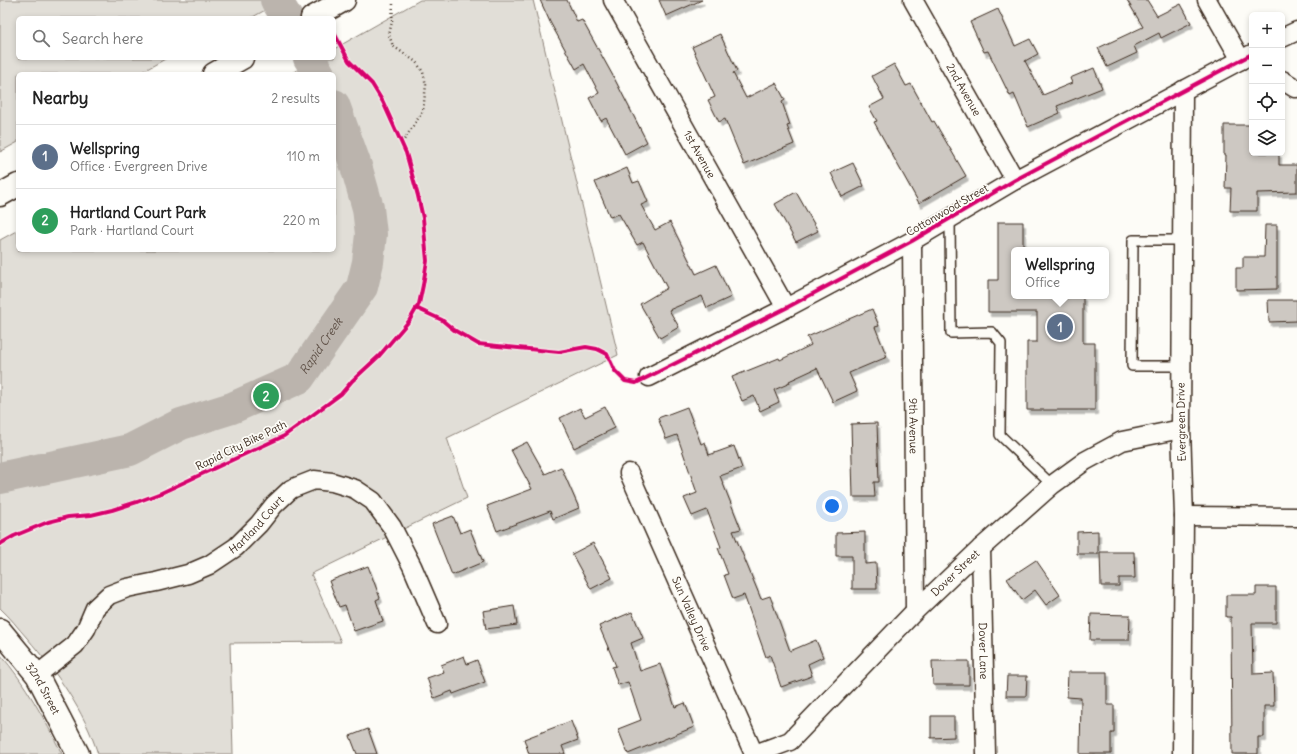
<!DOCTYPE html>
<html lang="en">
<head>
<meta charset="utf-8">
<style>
	:root { --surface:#fff; --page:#f2f2f2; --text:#222; --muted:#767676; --line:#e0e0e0; --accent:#3b2a1e }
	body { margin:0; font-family:Delius,sans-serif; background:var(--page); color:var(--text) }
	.controls { position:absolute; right:12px; top:12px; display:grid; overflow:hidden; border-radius:6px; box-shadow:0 2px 6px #0003 }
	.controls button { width:36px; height:36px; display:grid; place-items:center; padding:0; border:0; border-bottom:1px solid var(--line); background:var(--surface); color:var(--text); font:20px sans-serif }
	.you { position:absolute; left:832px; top:506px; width:14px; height:14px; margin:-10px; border:3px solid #fff; border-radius:50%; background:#1a73e8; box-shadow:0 0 0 6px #1a73e833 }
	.badge { display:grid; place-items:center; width:26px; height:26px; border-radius:50%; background:var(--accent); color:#fff; font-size:13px; font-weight:700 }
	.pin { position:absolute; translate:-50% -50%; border:2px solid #fff; box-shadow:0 1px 4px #0006 }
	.popup { position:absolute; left:1011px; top:247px; width:98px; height:52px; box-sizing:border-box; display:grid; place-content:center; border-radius:6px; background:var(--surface); filter:drop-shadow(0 1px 3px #0005); font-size:13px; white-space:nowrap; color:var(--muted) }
	.popup b { font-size:15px; color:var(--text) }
	.popup::after { content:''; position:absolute; left:50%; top:100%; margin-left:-8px; border:8px solid transparent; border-top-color:var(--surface) }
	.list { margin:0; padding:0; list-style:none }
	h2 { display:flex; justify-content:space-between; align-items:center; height:52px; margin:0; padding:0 16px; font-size:17px }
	h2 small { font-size:13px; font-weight:400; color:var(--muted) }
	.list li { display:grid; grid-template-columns:26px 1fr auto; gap:12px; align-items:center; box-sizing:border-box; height:64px; padding:0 16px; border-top:1px solid var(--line) }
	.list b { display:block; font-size:15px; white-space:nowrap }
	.list p { margin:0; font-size:13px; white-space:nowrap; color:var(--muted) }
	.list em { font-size:13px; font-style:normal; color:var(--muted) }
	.icon { flex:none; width:22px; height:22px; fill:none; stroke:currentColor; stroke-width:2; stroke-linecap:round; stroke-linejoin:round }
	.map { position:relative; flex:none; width:1297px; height:754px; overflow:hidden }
	.search { position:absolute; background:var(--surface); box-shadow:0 2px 6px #0003; left:16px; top:16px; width:320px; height:44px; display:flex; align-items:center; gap:10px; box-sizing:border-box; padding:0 14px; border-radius:6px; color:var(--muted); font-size:15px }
	.panel { position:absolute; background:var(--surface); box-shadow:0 2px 6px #0003; left:16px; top:72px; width:320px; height:180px; border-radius:6px }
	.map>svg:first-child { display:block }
	.green { fill:#e1ded7; stroke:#8e847a }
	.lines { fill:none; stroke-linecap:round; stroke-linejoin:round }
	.river { stroke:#bbb4ad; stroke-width:32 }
	.building { fill:#cdc8c2; stroke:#3b2a1e; filter:url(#shadow) }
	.service-casing { stroke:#3b2a1e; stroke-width:12 }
	.minor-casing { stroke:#3b2a1e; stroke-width:21 }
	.tertiary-casing { stroke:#3b2a1e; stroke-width:25 }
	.primary-casing { stroke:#3b2a1e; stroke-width:25 }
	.path { stroke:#3b2a1e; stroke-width:2.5; stroke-dasharray:1 3; stroke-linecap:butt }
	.service { stroke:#fdfcf7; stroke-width:9 }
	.minor { stroke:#fdfcf7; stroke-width:18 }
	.tertiary { stroke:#fdfcf7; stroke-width:22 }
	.primary { stroke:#fdfcf7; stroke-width:22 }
	.cycleway-casing { stroke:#fdfcf7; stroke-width:6 }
	.cycleway { stroke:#d6006c; stroke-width:4 }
	.labels { text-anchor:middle; stroke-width:3.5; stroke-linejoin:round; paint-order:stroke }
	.street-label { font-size:11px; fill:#3b2a1e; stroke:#fdfcf7 }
	.water-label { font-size:12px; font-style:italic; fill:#615349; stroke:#fdfcf7 }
</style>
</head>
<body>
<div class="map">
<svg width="1297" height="754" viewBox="0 0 1297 754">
	<defs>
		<filter id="shadow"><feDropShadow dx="2.5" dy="4.5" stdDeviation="0" flood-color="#0004"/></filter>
	</defs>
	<rect width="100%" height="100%" fill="#fdfcf7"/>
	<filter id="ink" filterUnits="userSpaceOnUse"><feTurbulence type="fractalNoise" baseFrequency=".025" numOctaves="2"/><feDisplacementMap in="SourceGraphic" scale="8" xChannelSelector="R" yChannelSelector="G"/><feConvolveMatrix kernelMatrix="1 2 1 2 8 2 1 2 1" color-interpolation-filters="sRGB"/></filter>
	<g filter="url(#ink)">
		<path class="green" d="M0 0H276L278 3 251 18H18V58H167L138 74H18V142L0 152Z
			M420 0H533L618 355 447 438 467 498 311 574 341 642 230 643 233 754H98C84 710 57 673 27 638 18 628 10 617 0 608V240L18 230V250H334V74H290L318 58H334V49Z
			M0 654C26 684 44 718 62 754H0Z"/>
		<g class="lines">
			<g class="river">
				<path d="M276 0 287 18"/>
				<path d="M309 58 319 74"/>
				<path id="s1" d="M0 478 130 450 181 424 232 408 299 378 362 287 368 262 371 234 368 208 356 166 334 105"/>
			</g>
		</g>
		<path class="building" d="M540 0H567L577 22 582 20 613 76 647 142 625 154 606 118 601 121 589 98 599 93 584 64 576 69 550 22Z
			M659 0H702L666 16Z
			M1127 0H1147L1157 16 1181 4 1191 23 1161 38 1159 33 1134 46 1137 53 1107 67 1098 48 1143 27Z
			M998 9 1015 46 1030 39 1038 54 1025 61 1043 95 1072 83 1070 78 1094 68 1102 88 1057 106 1060 113 1028 127 1014 94 1010 96 988 51 984 52 970 22Z
			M720 34 737 71 733 73 746 98 776 83 785 100 782 102 790 125 787 126 794 144 744 165 725 119 719 122 708 100 715 97 692 47Z
			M894 64 906 86 911 84 932 122 934 121 966 176 919 203 874 122 877 121 869 107 884 99 872 76Z
			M1224 125H1252V153H1279V165H1297V192L1257 193V211H1230L1231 188H1225L1226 155H1224Z
			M853 163 864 186 842 197 831 173Z
			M627 168 633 183 639 181 648 202 641 205 655 230 670 222 696 274 716 265 731 297 707 308 702 296 669 310 679 327 660 338 640 304 667 288 643 242 637 245 619 214 610 217 595 182Z
			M796 192 818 231 796 242 775 204Z
			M998 222H1023V250H1014V296H1083V343H1095V410H1027V342H1037V312H988V280H998Z
			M1265 225H1277V289L1236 290V268H1243V257H1264Z
			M1268 300H1297V321L1269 322Z
			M872 309 879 326 875 327 887 357 849 373 857 391 833 402 817 368 789 381 790 383 774 390 779 402 760 411 754 396 742 401 732 377 779 358 780 360 811 345 807 337Z
			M605 407 615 428 574 448 560 418 580 408 585 417Z
			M687 407 701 444 705 442 709 455 734 446 742 468 720 476 741 529 733 531 761 599 770 596 790 651 816 640 823 657 808 664 812 676 781 687 770 655 766 657 744 595 733 599 724 575 728 574 718 548 721 547 707 510 692 516 684 498 697 493 677 435 666 439 658 418Z
			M877 423 879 482H874L875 497H853L851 424Z
			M527 442 545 474 561 467 579 508 553 519 550 511 497 531 487 506 532 489 511 450Z
			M453 516 460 533 470 529 483 562 452 575 432 524Z
			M1098 531V554H1077V532Z
			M865 532V564L876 563 877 589H852V556H836V533Z
			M593 543 612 578 591 589 572 554Z
			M1100 552H1134L1135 578H1119V586H1101Z
			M1036 560 1060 595 1046 605 1035 590 1022 600 1007 579Z
			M368 566 380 598 376 600 383 621 354 631 345 605 339 607 329 581Z
			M1256 587H1276V623H1252L1253 674 1273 673 1274 706H1264V737H1258V754H1232L1231 617H1226V595H1256Z
			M514 606 517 625 486 629 483 611Z
			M632 612 643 638 631 643 640 671 660 664 675 707 685 703 694 727 628 754 618 729 641 720 628 682 618 685 612 667 616 666 599 626Z
			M1091 614 1130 615 1129 640H1090Z
			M464 656 467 664 477 660 485 682 453 694 452 691 434 698 427 678 444 672 441 665Z
			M932 661H969V685H933Z
			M1068 672H1107V705H1114V733H1111V754H1080L1081 698 1067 697Z
			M1007 676H1027L1026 696H1006Z
			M931 716H954V737L931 738Z
			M571 721 578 740 562 746 565 754H529L524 739Z
			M368 729 377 754H357L350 736Z"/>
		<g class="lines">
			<defs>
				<path id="service" d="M950 218 951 333 992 332 1001 343 1000 435 1052 485
					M1181 366H1132L1133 240H1182"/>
				<g id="minor">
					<path id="s2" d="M613 0 786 308"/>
					<path id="s3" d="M913 0 1015 180"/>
					<path d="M1207 0 1241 60"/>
					<path d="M1282 38 1297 31"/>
					<path d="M1282 80 1295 88H1297"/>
					<path id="s4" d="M912 241 915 611"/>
					<path d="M649 377 786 308 912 241 1015 180 1252 54"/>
					<path id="s5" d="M629 473 754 754"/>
					<path d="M1184 516 1297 517"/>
					<path id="s6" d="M981 548 986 754"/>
					<path id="s7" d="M37 675 75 645 86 629 95 608 109 595 127 588 156 582 188 574 209 565 236 547 259 524 274 505 291 489 314 480 332 482 355 489 373 501 392 527 412 566 437 624"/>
					<path id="s8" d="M755 754 790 741 915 611 981 548 1052 485 1085 461 1122 441 1181 429"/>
					<path d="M1182 754 1184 516 1181 429 1183 90"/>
				</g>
				<g id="tertiary">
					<path id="s9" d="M0 630 37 675 78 754"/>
				</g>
				<path id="primary" d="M312 18 344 0
					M214 74 242 58
					M0 195 18 185"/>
			</defs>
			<use href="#service" class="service-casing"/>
			<use href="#minor" class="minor-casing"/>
			<use href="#tertiary" class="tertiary-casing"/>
			<use href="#primary" class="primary-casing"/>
			<path class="path" d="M393 4 392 21 389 35 393 46 416 62 423 72 426 85 423 111 402 143"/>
			<use href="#service" class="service"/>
			<use href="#minor" class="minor"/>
			<use href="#tertiary" class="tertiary"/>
			<use href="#primary" class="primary"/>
			<defs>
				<path id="cycleway" d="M416 308 442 320 454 330 478 344 559 352 586 347 597 349 607 354 615 371 625 381 636 383 786 308 912 241 1015 180 1252 54
					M0 544 14 536 48 522 68 517 91 515 112 510 137 502 161 493 284 436 341 394 352 381 379 356 409 321 419 304 423 285 427 261 423 218 418 196 406 153 383 102 372 84 349 61 334 33"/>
			</defs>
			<use href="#cycleway" class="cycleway-casing"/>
			<use href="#cycleway" class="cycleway"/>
		</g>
	</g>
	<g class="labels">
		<g class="street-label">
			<text dy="4" stroke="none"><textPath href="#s3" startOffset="103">2nd Avenue</textPath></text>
			<text dy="4" stroke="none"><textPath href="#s2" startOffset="177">1st Avenue</textPath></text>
			<text transform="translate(947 210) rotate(-30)" y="4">Cottonwood Street</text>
			<text transform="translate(1181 422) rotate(-91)" y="4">Evergreen Drive</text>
			<text dy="4" stroke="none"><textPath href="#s4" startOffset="185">9th Avenue</textPath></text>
			<text transform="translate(241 445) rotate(-26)" y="4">Rapid City Bike Path</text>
			<text dy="4" stroke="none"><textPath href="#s7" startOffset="277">Hartland Court</textPath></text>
			<text dy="4" stroke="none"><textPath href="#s8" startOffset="273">Dover Street</textPath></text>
			<text dy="4" stroke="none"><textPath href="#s5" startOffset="154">Sun Valley Drive</textPath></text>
			<text dy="4" stroke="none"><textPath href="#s6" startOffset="103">Dover Lane</textPath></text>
			<text dy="4" stroke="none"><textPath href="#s9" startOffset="73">32nd Street</textPath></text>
		</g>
		<g class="water-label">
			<text dy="4" stroke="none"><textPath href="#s1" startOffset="356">Rapid Creek</textPath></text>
		</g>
	</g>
</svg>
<div class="controls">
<button>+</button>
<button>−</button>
<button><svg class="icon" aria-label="locate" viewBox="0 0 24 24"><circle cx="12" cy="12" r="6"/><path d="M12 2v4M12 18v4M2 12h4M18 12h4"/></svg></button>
<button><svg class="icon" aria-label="layers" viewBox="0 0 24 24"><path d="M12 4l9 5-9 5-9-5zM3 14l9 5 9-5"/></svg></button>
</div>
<div class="you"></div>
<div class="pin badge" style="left:1060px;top:327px;background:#5c6f8a">1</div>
<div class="popup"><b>Wellspring</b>Office</div>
<div class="pin badge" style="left:266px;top:396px;background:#2e9e5b">2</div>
<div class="search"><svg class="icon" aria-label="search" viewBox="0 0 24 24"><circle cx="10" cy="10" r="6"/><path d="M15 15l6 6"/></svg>Search here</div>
<section class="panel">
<h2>Nearby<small>2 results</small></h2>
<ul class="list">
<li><span class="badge" style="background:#5c6f8a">1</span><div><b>Wellspring</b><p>Office · Evergreen Drive</p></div><em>110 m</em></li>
<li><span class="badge" style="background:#2e9e5b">2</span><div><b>Hartland Court Park</b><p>Park · Hartland Court</p></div><em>220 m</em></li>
</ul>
</section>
</div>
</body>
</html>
